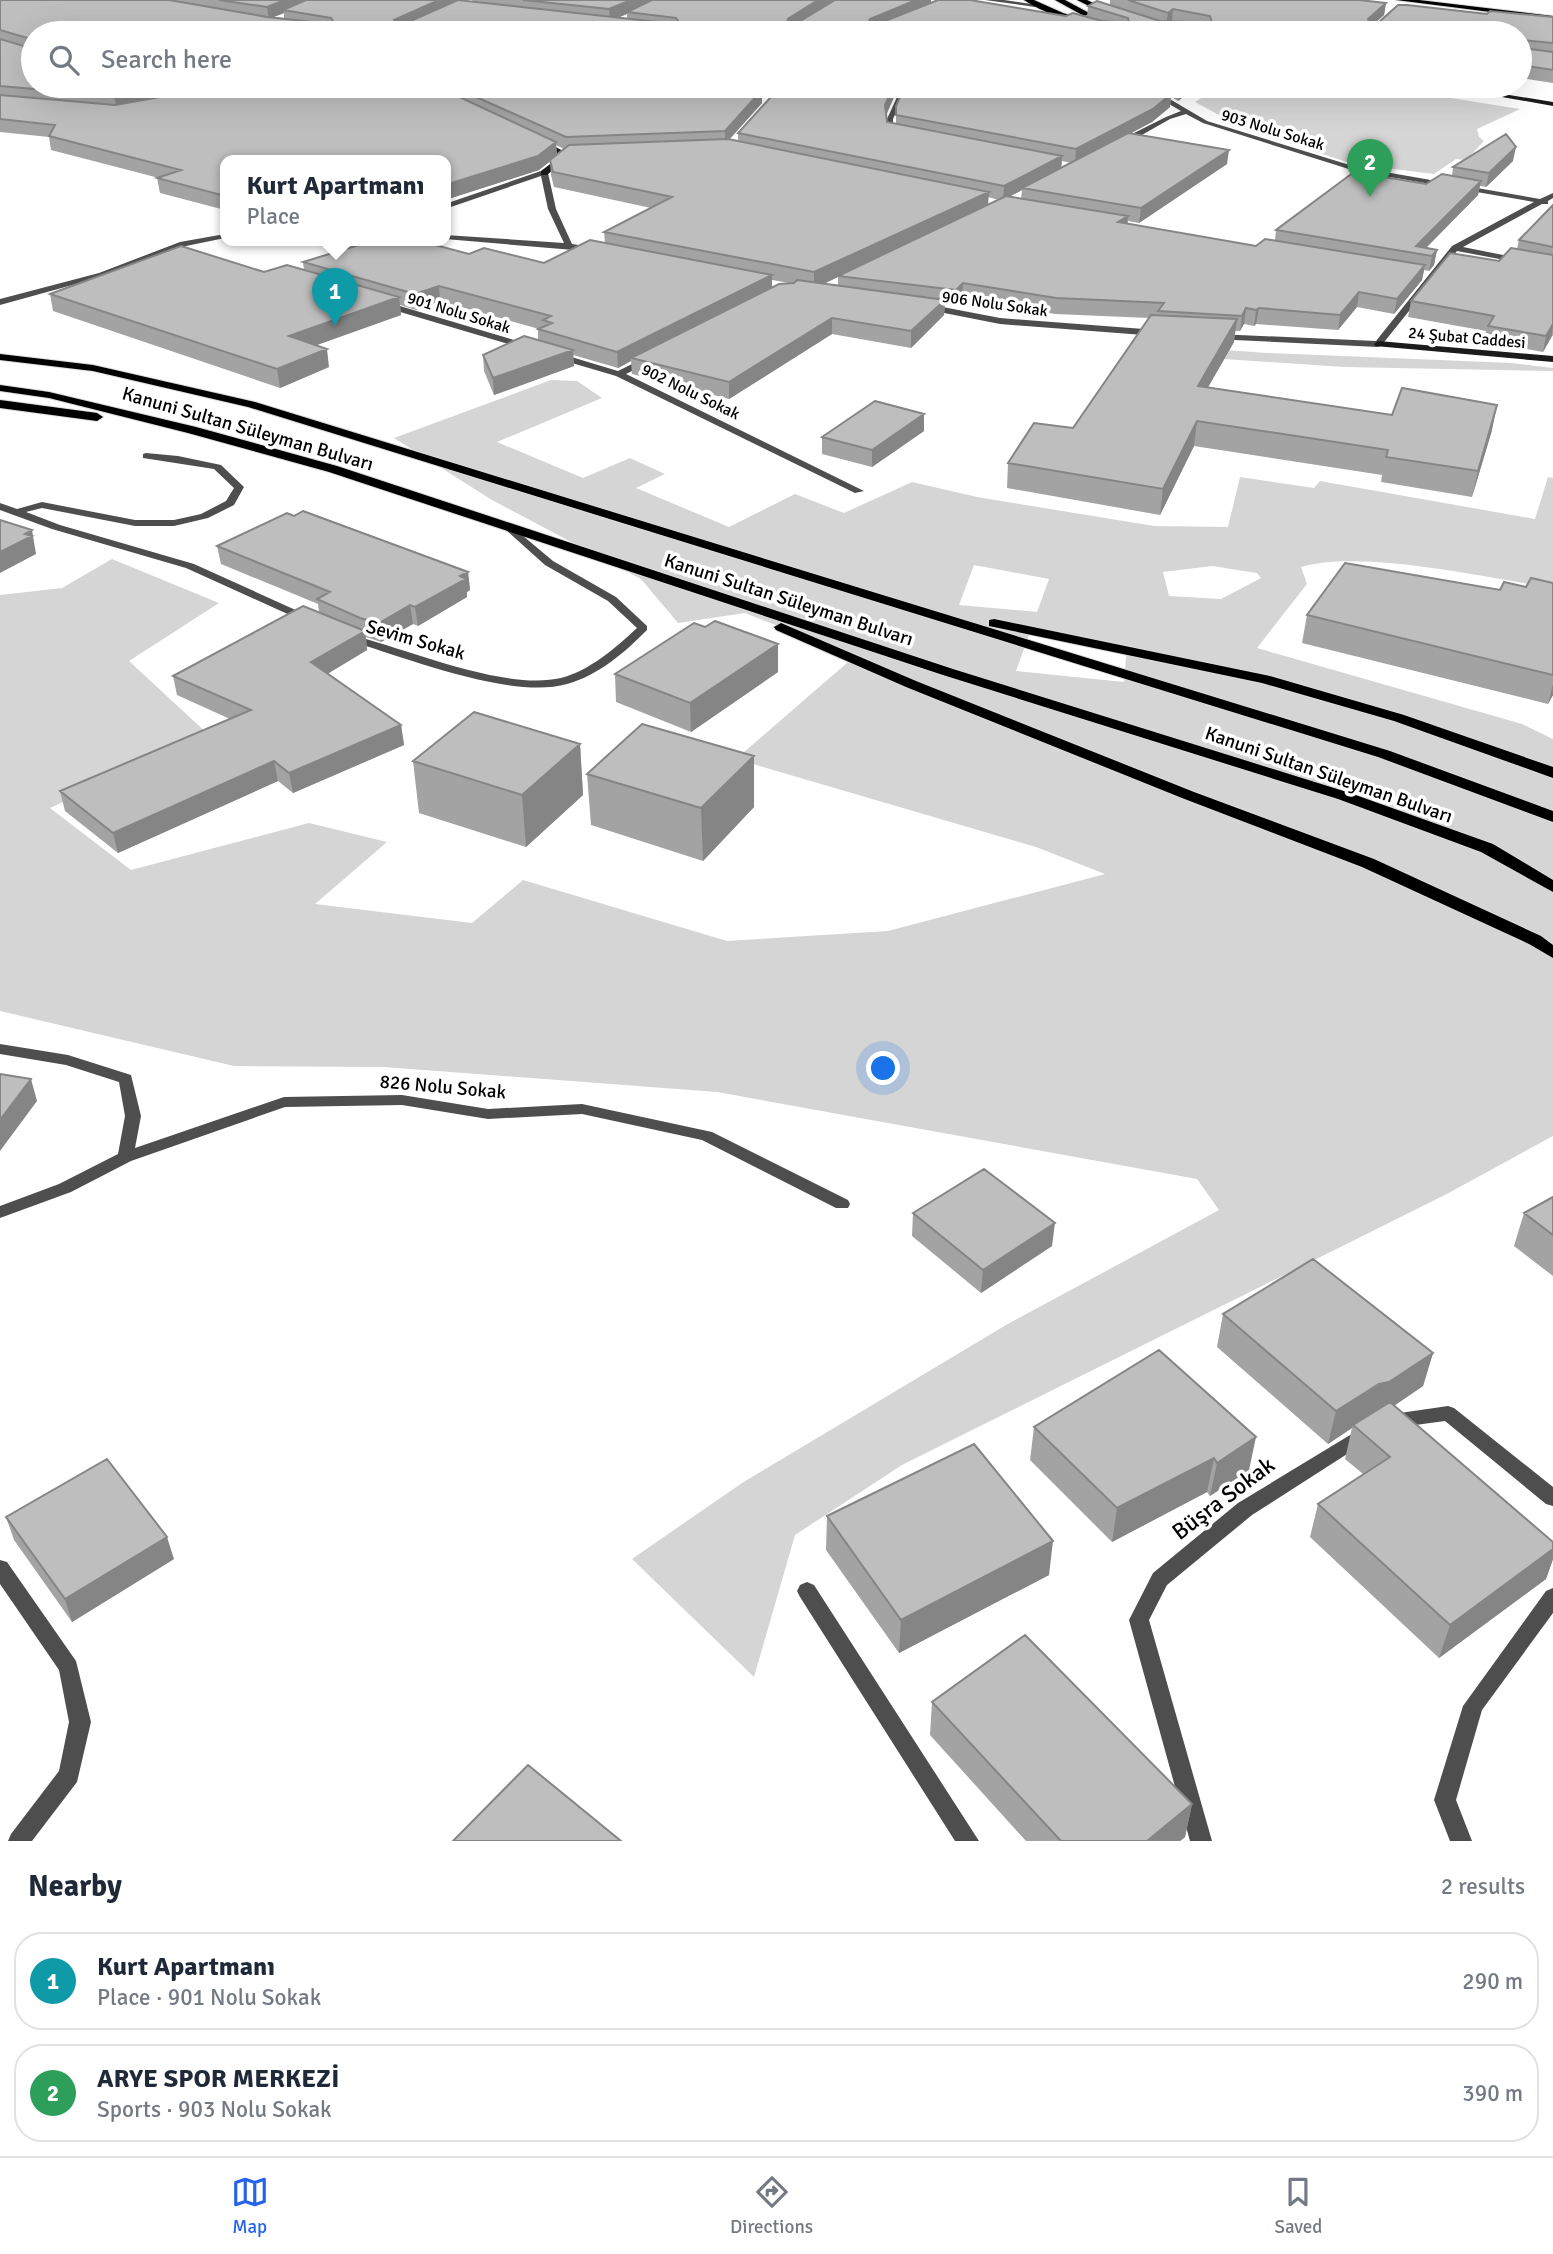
<!DOCTYPE html>
<html lang="en">
<head>
<meta charset="utf-8">
<style>
	:root { --surface:#fff; --page:#f6f6f7; --text:#1f2937; --muted:#747a83; --line:#e0e1e3; --accent:#2563eb }
	body { margin:0; font-family:Signika,sans-serif; background:var(--page); color:var(--text) }
	.you { position:absolute; left:884px; top:1069px; width:24px; height:24px; margin:-18px; border:5px solid #fff; border-radius:50%; background:#1a73e8; box-shadow:0 0 0 10px #1a73e833 }
	.badge { display:grid; place-items:center; width:46px; height:46px; border-radius:50%; background:var(--accent); color:#fff; font-size:23px; font-weight:700 }
	.pin { position:absolute; translate:-50% -58px; filter:drop-shadow(0 2px 4px #0008) }
	.pin::after { content:''; position:absolute; top:37px; width:24px; height:21px; background:inherit; clip-path:polygon(0 0,100% 0,50% 100%) }
	.popup { position:absolute; left:220px; top:155px; width:231px; height:91px; box-sizing:border-box; display:grid; place-content:center; border-radius:14px; background:var(--surface); filter:drop-shadow(0 2px 5px #0005); font-size:23px; white-space:nowrap; color:var(--muted) }
	.popup b { font-size:26px; color:var(--text) }
	.popup::after { content:''; position:absolute; left:50%; top:100%; margin-left:-14px; border:14px solid transparent; border-top-color:var(--surface) }
	.list { margin:0; padding:0; list-style:none }
	h2 { display:flex; justify-content:space-between; align-items:center; height:91px; margin:0; padding:0 28px; font-size:30px }
	h2 small { font-size:23px; font-weight:400; color:var(--muted) }
	.list li { display:grid; grid-template-columns:46px 1fr auto; gap:21px; align-items:center; box-sizing:border-box; height:98px; margin:0 14px 14px; padding:0 14px; border:2px solid var(--line); border-radius:28px }
	.list b { display:block; font-size:26px; white-space:nowrap }
	.list p { margin:0; font-size:23px; white-space:nowrap; color:var(--muted) }
	.list em { font-size:23px; font-style:normal; color:var(--muted) }
	.icon { flex:none; width:38px; height:38px; fill:none; stroke:currentColor; stroke-width:2; stroke-linecap:round; stroke-linejoin:round }
	.map { position:relative; flex:none; width:1553px; height:1841px; overflow:hidden }
	.search { position:absolute; background:var(--surface); box-shadow:0 7px 28px #0002; left:21px; right:21px; top:21px; height:77px; display:flex; align-items:center; gap:18px; box-sizing:border-box; padding:0 24px; border-radius:38px; color:var(--muted); font-size:26px }
	.sheet { height:315px; background:var(--surface) }
	nav { display:flex; justify-content:space-around; align-items:center; box-sizing:border-box; height:98px; border-top:2px solid var(--line); background:var(--surface); font-size:19px; color:var(--muted) }
	nav a { display:grid; justify-items:center; gap:4px }
	nav .on { color:var(--accent) }
	.map>svg:first-child { display:block }
	.green { fill:#d5d5d5; fill-rule:evenodd }
	.lines { fill:none; stroke-linecap:round; stroke-linejoin:round }
	.primary-casing { stroke:#dbdbdb; stroke-width:2 }
	.street { fill:#4e4e4e; fill-rule:evenodd }
	.secondary { fill:#1b1b1b; fill-rule:evenodd }
	.primary { fill:#000; fill-rule:evenodd }
	.wall { fill:#a3a3a3; fill-rule:evenodd }
	.shaded-wall { fill:#858585 }
	.building { fill:#bebebe; stroke:#858585; stroke-width:2 }
	.labels { text-anchor:middle; stroke-width:7; stroke-linejoin:round; paint-order:stroke }
	.far-street-label { font-size:16px; fill:#000; stroke:#fff }
	.street-label { font-size:19px; fill:#000; stroke:#fff }
	.near-street-label { font-size:23px; fill:#000; stroke:#fff }
</style>
</head>
<body>
<div class="map">
<svg width="1553" height="1841" viewBox="0 0 1553 1841">
	<rect width="100%" height="100%" fill="#fff"/>
	<path class="green" d="M1221 86H1375L1520 109 1477 129 1479 137 1484 141 1466 160 1456 159 1434 174 1353 164 1245 129 1195 102Z
		M1142 344 1267 353 1511 363 1553 368V371L1344 367 1163 355Z
		M551 380 577 381 602 398 497 442 583 478 630 458 665 474 636 488 729 527 795 494 844 513 912 482 977 497 1154 526 1228 527 1240 477 1314 488 1320 481 1535 519 1548 477 1553 478V588C1488 578 1361 549 1301 567L1307 584 1257 648 1522 724 1553 739V1136L1445 1195 902 1465 795 1535 754 1677 632 1559 742 1483 1006 1325 1219 1210 1197 1179 717 1092 384 1067 234 1066 0 1011V595L62 588 112 559 219 603 129 661 209 735 50 808 131 870 309 823 387 842 315 904 472 923 523 880 727 941 888 931 1105 874 1036 847 736 759 855 656 745 613 678 623 641 579 492 500 394 438ZM974 565 1049 579 1037 612 959 605ZM1212 566 1257 573 1261 578 1221 599 1169 596 1163 572ZM1030 632 1127 646 1124 682 1016 671Z"/>
	<g class="lines">
		<defs>
			<path id="primary" d="M1024 0H1034L1063 13 1126 33C1099 34 1046 15 1024 0Z
				M1055 0H1065L1091 14 1084 16Z
				M1077 0H1087L1114 13 1107 15Z
				M1396 0H1419L1553 16V20Z
				M0 354 93 365 255 402 1390 751 1553 811V822L1378 757 248 407 93 371 0 360Z
				M0 385 49 392 196 427 337 466 953 669 1350 793 1493 844 1553 880V892L1481 852 1338 799 943 675 329 472 188 433 49 398 0 391Z
				M0 400 97 413 103 417 97 421 0 408Z
				M994 619 1270 676 1404 715 1553 767V778L1394 721 1262 683 989 626V620Z
				M781 623 916 681 1194 792 1374 859 1541 936 1553 945V958L1529 944 1362 867 1182 798 906 687 776 630 774 627Z"/>
		</defs>
		<use href="#primary" class="primary-casing"/>
		<path class="street" d="M985 0H1004L1038 5 1035 7Z
			M902 86H908L893 119V131L901 134 897 136 886 132 887 119Z
			M1152 94 1168 98 1207 121 1356 167 1540 199 1553 193V198L1548 201V204H1542L1463 247 1553 265V269L1457 251 1381 346 1378 347 1213 339V335L1216 334 1376 341 1452 246 1534 202 1355 171 1203 123 1186 114 1170 119 1126 144H1120V140L1166 117 1181 111 1164 101 1150 97Z
			M541 171 548 173 556 209 572 244 597 248V252L445 239V235L564 243 548 209 541 176 445 209V204Z
			M225 234V238L186 246 105 276 0 305V299L99 273 180 242Z
			M383 301 531 345 532 347 525 349 380 306 379 304Z
			M927 304 1000 318 1157 330 1161 333 1157 336 1000 324 924 309V305Z
			M558 353 618 371 646 357H652V361L626 374 864 491 855 493 616 376 555 358V354Z
			M146 453 178 456 221 465 244 487 234 505 208 518 174 526H135L42 508 26 512 60 525 194 564 311 617V621H303L186 568 52 529 0 510V503L17 509 42 502 135 520H174L201 514 226 501 234 488 214 469 143 458V454Z
			M510 525 553 561 616 597 647 626V630C624 653 599 675 567 684 511 700 404 657 347 640V636L351 635C408 649 504 691 561 678 589 671 617 647 637 628L608 601 545 565 506 530V526Z
			M0 1044 68 1055 131 1075 141 1116 135 1148 284 1097 402 1095 488 1109 582 1104 712 1132 848 1200 850 1204 848 1208H836L702 1140 582 1114 488 1119 402 1105 285 1107 131 1161 71 1192 0 1218V1206L59 1184 118 1154 125 1116 119 1082 66 1065 0 1054Z
			M1448 1406 1454 1408 1553 1487V1506L1546 1504 1445 1421 1393 1428 1386 1426 1384 1421 1386 1416 1393 1414Z
			M1365 1426 1372 1428 1374 1433 1372 1438 1252 1515 1167 1585 1149 1620 1212 1841H1190L1129 1620 1153 1573 1238 1503Z
			M0 1560 7 1562 76 1661 91 1722 77 1782 32 1841H8L11 1834 59 1771 69 1722 59 1670 0 1584Z
			M807 1582 814 1585 979 1841H955L800 1597 797 1591 800 1585Z
			M1553 1588V1613L1482 1710 1456 1800 1472 1841H1450L1434 1800 1463 1706 1546 1591Z"/>
		<path class="secondary" d="M1440 86H1454L1553 102V106Z
			M538 141H544L571 155 547 175H541V171L562 155 538 145Z
			M1378 341 1553 356V362L1375 346 1374 344Z"/>
		<use href="#primary" class="primary"/>
	</g>
	<path class="wall" d="M0 0H466L464 1 473 2 472 0H931V3L1066 16 1087 17 1088 6 1110 5V0H1359L1386 3 1384 15 1375 23 1487 14 1553 17V83L1520 78V33H33V86H780L770 95H762V103L729 140 738 141V133L886 115 887 122 896 124V106L905 86H1197L1178 101 1171 97 1170 107 1152 122 1131 133 1227 164 1139 223 1128 221 1127 224 1256 246 1275 240 1276 230 1452 176 1453 167 1513 161 1486 187 1480 186 1478 195 1426 248 1437 250 1434 265 1429 271 1424 270 1422 280 1394 314 1357 307 1338 330 1256 324 1254 326 1244 324 1240 331H1235L1234 342 1208 387 1492 430 1472 497 1381 482 1382 475 1194 446 1160 515 1007 488 1008 463 1073 428 1149 318 1055 314 962 298 955 305 945 304 944 315 911 348 832 334 729 399 632 374 631 361 618 368 573 355 574 366 494 395 484 371 483 355 538 340V329H539L440 301 416 310 400 305 401 315 316 345 329 367 280 388 53 311 50 294 264 272 304 270 303 262 469 254 544 263 605 243 604 232 651 208 554 187 551 175 550 161 539 170 445 200V160H225V210L160 193 157 178H159L51 150 49 137 0 132ZM284 13V18L273 17ZM627 14V18L619 17ZM165 91 177 93 166 96ZM556 145 564 149 557 155ZM1062 161 1071 163 1061 168ZM1022 190 1021 199 1009 197ZM988 197 999 200 988 205ZM838 277V286L824 284ZM772 280 789 283 772 288Z
		M1553 205V335L1543 352 1484 341 1486 331 1408 317 1411 301 1499 261 1517 249 1519 240Z
		M924 431 872 467 822 454V437Z
		M294 516 468 572 470 590 467 592V597L418 626 413 624 381 642 366 637 367 650 327 674 401 725 404 745 293 793 278 781 118 853 65 811 60 791 230 719 177 695 173 676 319 612 318 604 221 564 217 546Z
		M1553 583V695L1548 704 1302 643 1307 615Z
		M705 627 778 644V672L691 732 616 702 615 674Z
		M580 744 583 795 526 847 419 813 413 761Z
		M754 756V807L703 861 591 825 587 774Z
		M1553 1197V1276L1514 1246 1524 1213Z
		M913 1213 1052 1246 981 1293 912 1236Z
		M1223 1314 1433 1353 1423 1386 1394 1406 1553 1542V1559L1546 1579 1439 1658 1310 1537 1318 1504 1363 1474 1345 1459 1352 1428 1328 1444 1217 1347Z
		M1159 1350 1249 1470 1210 1496 1207 1492 1112 1542 1030 1460 1034 1427Z
		M827 1516 1049 1575 899 1653 826 1550Z
		M6 1517 174 1559 72 1622 14 1540Z
		M932 1702 1192 1804 1185 1837 1180 1841H1026L930 1735Z"/>
	<path class="shaded-wall" d="M285 0H313L283 10 284 13 269 19 267 7Z
		M439 0H466L395 32 394 20Z
		M631 0H658L627 12V14L610 21 609 9Z
		M818 0H836L787 33 788 19Z
		M916 0H931V5L870 31 869 21 870 19Z
		M1386 3 1384 15 1366 31 1368 19Z
		M1173 9 1172 20 1166 25 1168 13Z
		M1270 27 1269 33H1260Z
		M164 86 166 99 117 109 114 96Z
		M185 86H235L187 95Z
		M770 86H780L770 95Z
		M894 86H899L885 118V105Z
		M1182 86H1197L1178 101 1180 88Z
		M762 90V103L725 144V131Z
		M1171 94 1170 107 1152 122 1075 163 1076 149Z
		M556 142 557 156 539 170 445 200V185Z
		M1516 147 1513 161 1486 187 1489 173Z
		M1229 150 1227 164 1139 223 1141 208Z
		M1062 156 1061 170 1022 188V190L1003 200 1004 186Z
		M1481 181 1478 195 1420 254 1416 246Z
		M989 192 988 207 838 276V277L814 288V272Z
		M1128 216 1127 231 1118 222Z
		M1437 250 1434 265 1429 271 1432 256Z
		M1425 265 1422 280 1394 314 1397 299Z
		M772 275V291L631 358V361L618 368 617 352Z
		M963 283 962 298 955 305 956 290Z
		M439 286 440 301 416 310 415 294Z
		M1359 292 1357 307 1338 330 1340 315Z
		M399 297 401 315 292 354 289 336Z
		M945 300 944 315 911 348V331Z
		M1246 308 1244 324 1240 331 1242 316Z
		M1259 308 1256 324 1254 326 1256 310Z
		M832 318V334L729 399V382Z
		M1237 319 1234 342 1195 410 1198 386Z
		M1553 324 1552 335 1543 352 1546 336Z
		M327 349 329 367 280 388 277 369Z
		M573 350 574 366 494 395 493 378Z
		M1497 405 1492 430 1472 497 1478 471Z
		M924 414V431L872 467V450Z
		M1197 421 1194 446 1160 515 1163 489Z
		M32 530 36 554 0 573V552L25 534Z
		M468 572 470 590 467 592V597L418 626 415 607 460 576Z
		M410 605 413 624 381 642 379 623Z
		M365 631 367 650 314 682 311 662Z
		M778 644V672L691 732 690 703Z
		M1553 684V695L1548 704Z
		M401 725 404 745 293 793 289 773Z
		M580 744 583 795 526 847 522 795Z
		M754 756V807L703 861 701 808Z
		M274 761 278 781 118 853 113 833Z
		M31 1079 37 1101 0 1151V1120Z
		M1055 1223 1052 1246 981 1293 983 1270Z
		M1433 1353 1423 1386 1380 1415 1353 1425 1352 1428 1328 1444 1336 1411Z
		M1256 1437 1249 1470 1210 1496 1217 1463Z
		M1214 1458 1207 1492 1112 1542 1117 1508Z
		M167 1537 174 1559 72 1622 65 1599Z
		M1053 1541 1049 1575 899 1653 901 1620Z
		M1553 1549V1559L1546 1579 1439 1658 1450 1625Z
		M1192 1804 1185 1837 1180 1841H1147Z"/>
	<path class="building" d="M0 0H169L267 17 330 24 333 21 331 18 283 10 306 0H439L394 20 397 24 406 23 458 0 676 24 678 21 676 18 627 12 652 0H818L788 19 787 23H797L835 0H916L870 19 869 21 871 24 880 23 938 0H970L1066 16 1073 13 1102 21 1129 23 1128 18 1088 6 1097 1 1160 21 1212 23 1210 16 1173 9 1168 13 1128 0H1359L1386 3 1368 19 1370 24 1378 23 1398 5H1407L1487 14 1490 11 1553 17V43L1521 40 1522 48 1553 52V70L1520 65V33H1311L1270 27 1260 33H33V86H164L114 96 0 86V39L30 48 33 46 31 39 0 30Z
		M219 0H285L267 7Z
		M523 0H631L609 9Z
		M206 86H436L556 142 538 156 445 185V160H225V196L157 178 181 170 49 136 55 125 0 119V95L115 105 160 97Z
		M456 86H710L762 90 725 131 566 137 474 96Z
		M781 86H894L885 105 887 122 1062 156 1004 186 738 133Z
		M905 86H1137L1164 90 1171 94 1153 109 1076 149 896 115V106Z
		M1128 133 1229 150 1141 208 1022 188Z
		M1506 134 1516 147 1489 173 1453 167Z
		M728 139 989 192 814 272 604 232 672 197 553 172 550 160 569 145Z
		M1354 172 1426 184 1442 174 1481 181 1416 246 1437 250 1432 256 1276 230Z
		M1006 196 1128 216 1118 222 1256 246 1265 239 1425 265 1397 299 1359 292 1340 315 1259 308 1256 310 1246 308 1242 316 1158 311 1164 303 1056 298 963 283 956 290 838 276Z
		M1553 205V247L1519 240Z
		M375 240H416L469 254 484 248 544 263 590 240 772 275 617 352 538 329 552 323 543 320 551 316 439 286 415 294 303 262Z
		M181 246 264 272 287 265 399 297 289 336 327 349 277 369 50 294Z
		M1511 248 1553 255V324L1546 336 1488 326 1494 316 1411 301 1450 253 1499 261Z
		M797 280 945 300 911 331 832 318 729 382 631 358 779 284 794 283Z
		M1151 315 1237 319 1198 386 1392 415 1402 388 1497 405 1478 471 1386 457 1388 450 1197 421 1163 489 1008 463 1034 423 1073 428Z
		M524 336 573 350 493 378 483 355Z
		M875 401 924 414 872 450 822 437Z
		M303 511 468 572 460 576 466 579 415 607 410 605 379 623 360 618 317 599 330 592 217 546 287 513 294 516Z
		M0 520 32 530 25 534 32 536 0 552Z
		M1345 563 1500 590 1504 582 1526 587 1531 578 1553 583V675L1307 615Z
		M303 606 365 631 311 662 401 725 289 773 274 761 113 833 60 791 251 710 173 676Z
		M715 621 778 644 690 703 615 674 694 623 705 627Z
		M474 712 580 744 522 795 413 761Z
		M642 724 754 756 701 808 587 774Z
		M0 1074 31 1079 0 1120Z
		M984 1169 1055 1223 983 1270 913 1213Z
		M1553 1197V1235L1524 1213Z
		M1313 1259 1433 1353 1389 1382 1379 1384 1336 1411 1223 1314Z
		M1159 1350 1256 1437 1217 1463 1214 1458 1117 1508 1034 1427Z
		M1390 1402 1553 1542V1549L1450 1625 1318 1504 1390 1457 1353 1425Z
		M974 1444 1053 1541 901 1620 827 1516Z
		M107 1459 167 1537 65 1599 6 1517Z
		M1025 1635 1192 1804 1147 1841H1061L932 1702Z
		M528 1765 621 1841H453Z"/>
	<g class="labels">
		<g class="far-street-label">
			<text transform="translate(1273 129) rotate(17)" y="6">903 Nolu Sokak</text>
			<text transform="translate(995 303) rotate(8)" y="6">906 Nolu Sokak</text>
			<text transform="translate(459 312) rotate(17)" y="6">901 Nolu Sokak</text>
			<text transform="translate(1467 337) rotate(5)" y="6">24 Şubat Caddesi</text>
			<text transform="translate(691 391) rotate(26)" y="6">902 Nolu Sokak</text>
		</g>
		<g class="street-label">
			<text transform="translate(248 428) rotate(16)" y="7">Kanuni Sultan Süleyman Bulvarı</text>
			<text transform="translate(789 599) rotate(18)" y="7">Kanuni Sultan Süleyman Bulvarı</text>
			<text transform="translate(416 639) rotate(16)" y="7">Sevim Sokak</text>
			<text transform="translate(1329 774) rotate(19)" y="7">Kanuni Sultan Süleyman Bulvarı</text>
			<text transform="translate(443 1086) rotate(5)" y="7">826 Nolu Sokak</text>
		</g>
		<g class="near-street-label">
			<text transform="translate(1223 1498) rotate(-37)" y="8">Büşra Sokak</text>
		</g>
	</g>
</svg>
<div class="you"></div>
<div class="pin badge" style="left:335px;top:326px;background:#0f9aa8">1</div>
<div class="popup"><b>Kurt Apartmanı</b>Place</div>
<div class="pin badge" style="left:1370px;top:197px;background:#2e9e5b">2</div>
<div class="search"><svg class="icon" aria-label="search" viewBox="0 0 24 24"><circle cx="10" cy="10" r="6"/><path d="M15 15l6 6"/></svg>Search here</div>
</div>
<section class="sheet">
<h2>Nearby<small>2 results</small></h2>
<ul class="list">
<li><span class="badge" style="background:#0f9aa8">1</span><div><b>Kurt Apartmanı</b><p>Place · 901 Nolu Sokak</p></div><em>290 m</em></li>
<li><span class="badge" style="background:#2e9e5b">2</span><div><b>ARYE SPOR MERKEZİ</b><p>Sports · 903 Nolu Sokak</p></div><em>390 m</em></li>
</ul>
</section>
<nav>
<a class="on"><svg class="icon" aria-label="map" viewBox="0 0 24 24"><path d="M3 6l6-2 6 2 6-2v14l-6 2-6-2-6 2zM9 4v14M15 6v14"/></svg>Map</a>
<a><svg class="icon" aria-label="directions" viewBox="0 0 24 24"><path d="M12 3l9 9-9 9-9-9zM9 14v-3h6M13 9l2 2-2 2"/></svg>Directions</a>
<a><svg class="icon" aria-label="saved" viewBox="0 0 24 24"><path d="M7 4h10v16l-5-4-5 4z"/></svg>Saved</a>
</nav>
</body>
</html>
